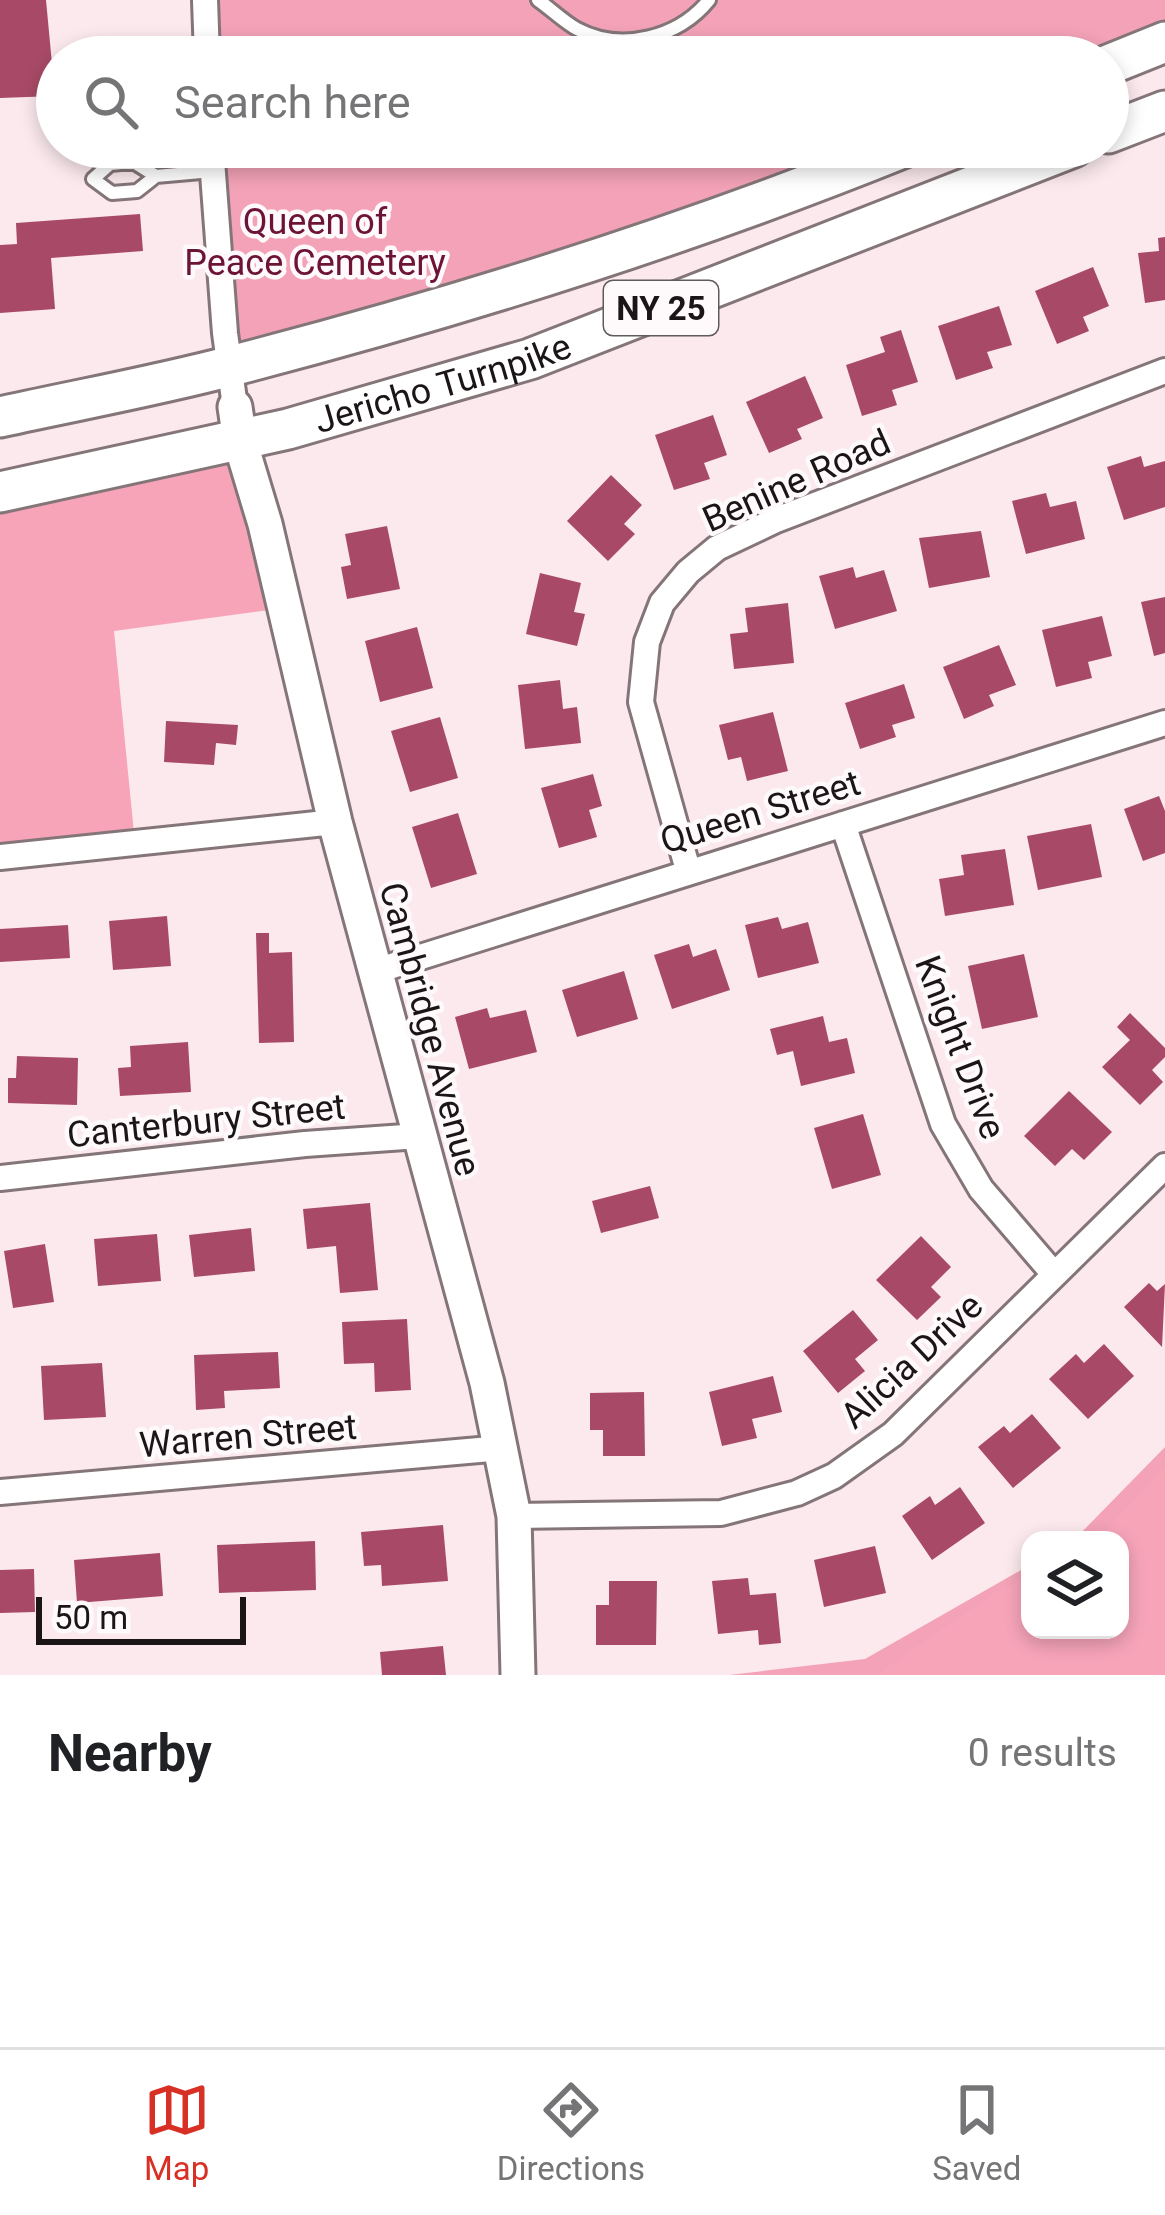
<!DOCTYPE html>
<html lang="en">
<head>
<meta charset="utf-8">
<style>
	:root { --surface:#fff; --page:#f2f2f2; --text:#202124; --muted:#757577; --line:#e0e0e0; --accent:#d93025 }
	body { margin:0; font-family:Roboto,sans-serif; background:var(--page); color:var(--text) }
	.controls { position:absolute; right:36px; bottom:36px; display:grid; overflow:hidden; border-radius:24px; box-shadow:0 6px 18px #0003 }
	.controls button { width:108px; height:108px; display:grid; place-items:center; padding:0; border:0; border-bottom:3px solid var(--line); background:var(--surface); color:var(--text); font:60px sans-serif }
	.scale { position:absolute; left:36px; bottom:30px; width:210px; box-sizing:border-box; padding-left:12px; border:6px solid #1b1517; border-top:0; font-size:33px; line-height:42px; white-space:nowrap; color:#1b1517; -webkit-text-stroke:9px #fefafb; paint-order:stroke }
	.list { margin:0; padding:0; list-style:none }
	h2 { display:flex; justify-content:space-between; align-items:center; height:156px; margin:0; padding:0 48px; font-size:51px }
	h2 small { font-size:39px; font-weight:400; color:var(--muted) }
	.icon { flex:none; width:66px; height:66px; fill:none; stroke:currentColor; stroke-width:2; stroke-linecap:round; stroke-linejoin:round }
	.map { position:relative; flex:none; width:1165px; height:1675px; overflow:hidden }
	.search { position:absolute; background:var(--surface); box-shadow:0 6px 18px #0003; left:36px; right:36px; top:36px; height:132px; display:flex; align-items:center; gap:30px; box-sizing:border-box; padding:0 42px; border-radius:66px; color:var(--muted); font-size:45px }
	.sheet { height:372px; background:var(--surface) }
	nav { display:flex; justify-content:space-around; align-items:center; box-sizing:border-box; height:168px; border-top:3px solid var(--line); background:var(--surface); font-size:33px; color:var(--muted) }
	nav a { display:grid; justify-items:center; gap:6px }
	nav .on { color:var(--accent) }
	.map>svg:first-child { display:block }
	.green { fill:#f3a2b7 }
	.forest { fill:#f7a4b9 }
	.building { fill:#a84a67 }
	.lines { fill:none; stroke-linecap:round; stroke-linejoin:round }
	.lane-casing { stroke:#847578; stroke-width:18 }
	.street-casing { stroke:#847578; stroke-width:30 }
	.secondary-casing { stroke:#847578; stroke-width:39 }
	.primary-casing { stroke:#847578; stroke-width:45 }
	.lane { stroke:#fff; stroke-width:12 }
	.street { stroke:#fff; stroke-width:24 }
	.secondary { stroke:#fff; stroke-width:33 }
	.primary { stroke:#fff; stroke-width:39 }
	.labels { text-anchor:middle; stroke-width:9; stroke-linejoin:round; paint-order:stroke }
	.shield { fill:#fefafb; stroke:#5f5a5b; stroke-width:3 }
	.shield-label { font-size:33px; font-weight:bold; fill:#1b1517 }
	.park-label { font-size:36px; fill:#6d1336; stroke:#fefafb }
	.street-label { font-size:36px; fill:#1b1517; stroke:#fefafb }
</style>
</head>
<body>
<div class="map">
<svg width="1165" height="1675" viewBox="0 0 1165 1675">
	<rect width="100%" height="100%" fill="#fbe9ed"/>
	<path class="green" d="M206 0H1165V42L1108 57H209Z
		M213 147H905L229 367Z
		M1165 1447V1675H729L865 1659 1030 1565V1630H1120V1540H1074Z"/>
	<path class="forest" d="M240 441 284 608 114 631 135 843 0 857V492Z
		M1165 1467V1675H876L993 1594 1030 1575V1630H1120V1540H1096Z"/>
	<path class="building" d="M0 0H46L55 96 0 98Z
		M140 214 143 251 51 258 55 309 0 313V245L17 244 16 223Z
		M1165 237V300L1145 303 1138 253 1159 251 1158 238Z
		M1093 267 1109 306 1083 317 1089 331 1057 344 1035 291Z
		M999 306 1012 345 987 352 993 368 956 380 938 326Z
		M901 330 918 382 892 390 897 405 862 416 846 365 885 352 880 337Z
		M805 376 823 418 797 429 802 439 769 453 746 402Z
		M713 415 727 455 704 463 710 479 674 490 655 435Z
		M1141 456 1144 467 1165 461V507L1124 520 1107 467Z
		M611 475 642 505 624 524 635 534 608 561 567 521Z
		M1046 493 1050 507 1076 501 1085 539 1026 554 1012 501Z
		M387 526 400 589 347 599 341 567 351 565 345 534Z
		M981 531 990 577 929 588 919 538Z
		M853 567 856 578 884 570 897 611 835 629 819 576Z
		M540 573 581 583 574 612 585 614 577 646 526 634Z
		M1165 597V653L1154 656 1141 602Z
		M788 603 794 663 734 669 730 634 748 632 745 608Z
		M1102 616 1112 656 1088 662 1092 678 1056 687 1042 630Z
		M417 627 433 688 380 702 365 641Z
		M999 645 1016 685 989 695 994 706 964 719 943 667Z
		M560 680 563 709 577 707 581 743 525 749 518 685Z
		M904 684 915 718 892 725 896 737 860 749 845 703Z
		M773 712 788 771 747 781 741 757 728 760 719 725Z
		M440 717 458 778 410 792 391 731Z
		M166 721 238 725 236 745 216 743 214 765 164 762Z
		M593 774 602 806 589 810 597 837 559 848 541 788Z
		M1159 796 1165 811V853L1143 861 1124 809Z
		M458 813 477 874 431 888 412 827Z
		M1091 824 1102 877 1038 890 1027 836Z
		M1005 849 1014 905 945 916 939 879 964 875 961 855Z
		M167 916 171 966 113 970 109 921Z
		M778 917 782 929 808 922 819 963 758 978 745 925Z
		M68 925 70 958 0 962V929Z
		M256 933H269V953L292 952 294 1042 259 1043Z
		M689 944 693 957 716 949 730 990 672 1009 654 955Z
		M1024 954 1038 1017 982 1029 968 966Z
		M624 971 638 1019 577 1037 562 990Z
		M487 1008 490 1018 526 1010 537 1052 469 1069 455 1017Z
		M1130 1013 1165 1048V1057L1152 1070 1163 1082 1140 1105 1102 1067 1130 1040 1117 1027Z
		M823 1016 829 1042 847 1038 855 1073 801 1086 793 1051 777 1055 770 1029Z
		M188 1042 191 1092 120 1096 118 1068 131 1067 130 1046Z
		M17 1056 78 1058 77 1105 8 1103V1078H16Z
		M1069 1091 1112 1132 1084 1160 1072 1149 1055 1166 1024 1136Z
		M863 1114 881 1175 832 1189 814 1128Z
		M650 1186 659 1218 601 1233 592 1201Z
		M370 1203 378 1290 340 1293 336 1246 307 1249 303 1209Z
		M251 1228 255 1271 194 1277 189 1235Z
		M157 1234 161 1281 98 1286 94 1239Z
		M921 1236 951 1267 931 1287 941 1297 917 1320 876 1280Z
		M45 1244 54 1302 13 1308 4 1251Z
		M1149 1283 1157 1291 1165 1284 1162 1347 1124 1307Z
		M853 1310 878 1340 855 1359 865 1371 838 1393 803 1351Z
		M407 1319 411 1390 375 1392 374 1363 344 1364 342 1322Z
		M1104 1344 1134 1376 1088 1419 1049 1379 1076 1354 1084 1363Z
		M278 1352 280 1388 224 1391 225 1408 196 1410 194 1355Z
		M102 1363 106 1417 44 1420 41 1366Z
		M773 1376 782 1412 752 1419 757 1438 722 1446 709 1392Z
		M644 1392 645 1456H603V1430H590V1393Z
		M1032 1414 1061 1448 1013 1488 978 1447 1004 1426 1010 1433Z
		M960 1487 985 1523 932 1560 902 1516 930 1496 935 1505Z
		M443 1525 448 1581 382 1586 381 1565 364 1566 361 1532Z
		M315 1541 316 1590 219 1593 217 1545Z
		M875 1546 886 1593 824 1607 814 1560Z
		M160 1553 163 1596 77 1603 74 1560Z
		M34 1569 35 1612 0 1613V1570Z
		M748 1578 750 1595 776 1593 781 1643 759 1645 758 1630 718 1634 712 1581Z
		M609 1581H657L656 1645H596V1605H609Z
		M443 1646 446 1675H382L380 1652Z"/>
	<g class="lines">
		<defs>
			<path id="lane" d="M538 0C551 9 564 22 577 29 622 53 679 37 709 0
				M121 163H135L156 176 137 191 112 193 93 179 110 164Z
				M156 176 212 171"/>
			<path id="street" d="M205 0 207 57
				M211 147 225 333 235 407
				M843 824 943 1124 981 1189 1053 1273
				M0 857 335 822
				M688 870 641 702 647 642 662 603 688 572 717 548 776 520 1165 371
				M376 971 1165 723
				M0 1178 305 1144 419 1136
				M0 1492 502 1448
				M514 1516 721 1513 797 1493 834 1476 893 1434 1165 1166"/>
			<path id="secondary" d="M235 407 240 441 265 524 335 822 487 1383 514 1516 518 1675"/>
			<g id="primary">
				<path d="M1108 65 1165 42"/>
				<path d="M1108 133 1165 111"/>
				<path d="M0 417C77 400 155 386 231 366 459 307 687 235 905 147"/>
				<path id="s1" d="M0 492 288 429 530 359 1073 147"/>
			</g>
		</defs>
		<use href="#lane" class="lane-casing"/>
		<use href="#street" class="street-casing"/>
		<use href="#secondary" class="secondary-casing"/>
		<use href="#primary" class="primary-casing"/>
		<use href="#lane" class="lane"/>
		<use href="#street" class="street"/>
		<use href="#secondary" class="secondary"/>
		<use href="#primary" class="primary"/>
	</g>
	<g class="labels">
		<rect class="shield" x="604" y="281" width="114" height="54" rx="9"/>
		<g class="shield-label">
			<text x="661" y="320">NY 25</text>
		</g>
		<g class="park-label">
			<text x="315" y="234">Queen of<tspan x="315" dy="41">Peace Cemetery</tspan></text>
		</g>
		<g class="street-label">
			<text dy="13" stroke="none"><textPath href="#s1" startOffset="456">Jericho Turnpike</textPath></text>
			<text transform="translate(796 480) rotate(-24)" y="13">Benine Road</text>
			<text transform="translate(760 811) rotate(-17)" y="13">Queen Street</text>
			<text transform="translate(431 1029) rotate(75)" y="13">Cambridge Avenue</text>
			<text transform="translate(961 1047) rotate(69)" y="13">Knight Drive</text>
			<text transform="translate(206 1120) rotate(-6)" y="13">Canterbury Street</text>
			<text transform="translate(911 1360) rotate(-43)" y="13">Alicia Drive</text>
			<text transform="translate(248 1435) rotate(-5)" y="13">Warren Street</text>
		</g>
	</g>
</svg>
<div class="controls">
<button><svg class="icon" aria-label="layers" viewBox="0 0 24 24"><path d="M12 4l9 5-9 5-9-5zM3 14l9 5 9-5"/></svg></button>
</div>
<div class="scale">50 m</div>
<div class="search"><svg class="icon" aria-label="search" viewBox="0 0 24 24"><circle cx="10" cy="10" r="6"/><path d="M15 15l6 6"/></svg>Search here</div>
</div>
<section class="sheet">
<h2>Nearby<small>0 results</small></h2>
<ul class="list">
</ul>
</section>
<nav>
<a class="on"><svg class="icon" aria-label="map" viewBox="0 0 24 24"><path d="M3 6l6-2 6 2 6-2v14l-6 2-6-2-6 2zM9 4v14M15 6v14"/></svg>Map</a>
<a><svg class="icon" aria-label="directions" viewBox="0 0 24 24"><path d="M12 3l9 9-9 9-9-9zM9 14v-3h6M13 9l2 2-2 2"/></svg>Directions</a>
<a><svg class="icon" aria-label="saved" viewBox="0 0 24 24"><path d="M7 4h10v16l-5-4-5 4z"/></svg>Saved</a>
</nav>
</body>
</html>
